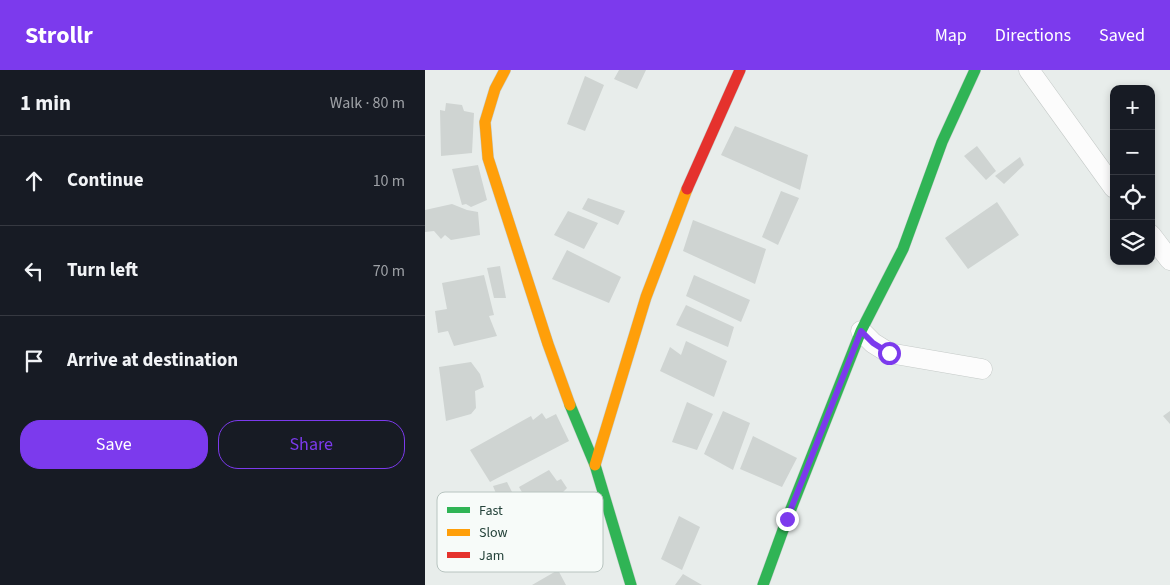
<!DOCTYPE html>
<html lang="en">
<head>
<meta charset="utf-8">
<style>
	:root { --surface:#171b24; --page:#242831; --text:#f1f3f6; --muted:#9ea1a6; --line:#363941; --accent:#7c3aed }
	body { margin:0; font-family:"Source Sans 3",sans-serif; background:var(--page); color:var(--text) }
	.controls { position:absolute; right:15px; top:15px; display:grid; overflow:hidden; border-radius:10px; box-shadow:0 2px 8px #0003 }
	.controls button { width:45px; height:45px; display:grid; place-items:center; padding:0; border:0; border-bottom:1px solid var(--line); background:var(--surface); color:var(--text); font:25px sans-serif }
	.stop { position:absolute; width:15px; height:15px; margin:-11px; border:4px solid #7c3aed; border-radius:50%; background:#fff }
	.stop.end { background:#7c3aed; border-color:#fff; box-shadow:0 1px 5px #0008 }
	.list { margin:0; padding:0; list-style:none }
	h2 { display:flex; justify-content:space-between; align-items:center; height:65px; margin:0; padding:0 20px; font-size:21px }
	h2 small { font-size:16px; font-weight:400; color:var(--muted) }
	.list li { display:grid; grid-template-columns:32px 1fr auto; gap:15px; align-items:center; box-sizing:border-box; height:90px; padding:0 20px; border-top:1px solid var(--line) }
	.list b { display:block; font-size:19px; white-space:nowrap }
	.list em { font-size:16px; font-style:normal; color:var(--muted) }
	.actions { display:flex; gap:10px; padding:15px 20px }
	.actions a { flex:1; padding:11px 0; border:1px solid var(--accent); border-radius:20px; text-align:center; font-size:18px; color:var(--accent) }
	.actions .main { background:var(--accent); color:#fff }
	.icon { flex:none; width:28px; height:28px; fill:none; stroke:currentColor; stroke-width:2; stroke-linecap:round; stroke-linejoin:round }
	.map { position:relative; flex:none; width:745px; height:515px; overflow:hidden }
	header { display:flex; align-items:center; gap:30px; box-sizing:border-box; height:70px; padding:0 25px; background:var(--accent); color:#fff }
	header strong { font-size:24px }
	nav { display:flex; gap:28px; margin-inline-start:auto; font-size:18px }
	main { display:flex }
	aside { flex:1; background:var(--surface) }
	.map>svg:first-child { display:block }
	.building { fill:#cfd4d2 }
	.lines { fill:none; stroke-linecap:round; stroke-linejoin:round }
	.street-casing { stroke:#c5cac8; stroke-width:21 }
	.fast-casing { stroke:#c3cbc8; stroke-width:12 }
	.slow-casing { stroke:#c3cbc8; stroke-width:12 }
	.jam-casing { stroke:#c3cbc8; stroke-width:12 }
	.street { stroke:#fcfcfc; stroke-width:20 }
	.fast { stroke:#30b455; stroke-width:11 }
	.slow { stroke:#ff9f0a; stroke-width:11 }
	.jam { stroke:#e5322d; stroke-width:11 }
	.route { stroke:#7c3aed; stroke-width:6 }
	.key { fill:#f7fbf9; stroke:#b8c4c0; stroke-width:1 }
	.key-label { font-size:14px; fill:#24423a }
</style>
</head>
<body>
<header>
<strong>Strollr</strong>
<nav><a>Map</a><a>Directions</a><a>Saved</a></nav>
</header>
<main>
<aside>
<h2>1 min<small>Walk · 80 m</small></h2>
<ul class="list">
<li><svg class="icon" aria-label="ahead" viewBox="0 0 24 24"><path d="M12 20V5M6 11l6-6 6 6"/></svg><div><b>Continue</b></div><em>10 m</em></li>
<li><svg class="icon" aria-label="left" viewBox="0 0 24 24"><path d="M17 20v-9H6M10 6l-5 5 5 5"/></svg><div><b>Turn left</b></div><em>70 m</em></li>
<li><svg class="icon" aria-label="arrive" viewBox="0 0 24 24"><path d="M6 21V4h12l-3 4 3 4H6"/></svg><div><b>Arrive at destination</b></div></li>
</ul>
<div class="actions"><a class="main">Save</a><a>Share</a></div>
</aside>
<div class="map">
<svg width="745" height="515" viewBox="0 0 745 515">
	<rect width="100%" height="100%" fill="#e8edeb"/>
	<path class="building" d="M194 0H221L212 19 189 9Z
		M160 6 179 15 160 61 142 54Z
		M21 33 37 35 39 41 49 43 47 83 16 86 15 40 20 41Z
		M310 56 383 85 375 120 296 85Z
		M552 76 571 101 561 110 539 86Z
		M595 87 599 95 579 114 570 106Z
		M53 95 62 130 46 137 41 134 37 135 27 99Z
		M356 121 374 128 353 175 337 167Z
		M163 128 200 141 193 155 157 139Z
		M572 132 594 165 543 199 520 168Z
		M27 134 42 140 53 142 55 165 26 170 20 165 16 169 9 161 0 162V140Z
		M143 141 173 153 159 179 129 165Z
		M268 150 341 179 330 214 258 181Z
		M142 180 196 207 184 233 127 209Z
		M75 196 81 228H69L62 198Z
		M59 205 69 245 64 246 72 266 29 276 23 261 13 263 10 241 22 239 17 213Z
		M269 205 325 230 316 252 261 226Z
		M261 235 309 257 303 277 251 255Z
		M261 271 302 291 289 327 235 301 245 277 256 285Z
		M46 292 55 304 59 317 50 321 51 338 46 344 21 351 14 297Z
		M262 332 288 344 272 380 247 372Z
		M298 341 325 353 308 400 279 384Z
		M745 341V354L738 346Z
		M117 343 121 349 131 344 144 371 65 412 45 380 106 346 108 350Z
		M328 366 372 388 357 417 315 399Z
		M124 400 132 411 136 409 142 418 133 427 138 437 114 452 94 417Z
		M82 412 104 456 87 463 68 416Z
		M254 446 275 457 257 500 236 489Z
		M133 500 141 515H107Z
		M258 504 277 515H250Z"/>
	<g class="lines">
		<defs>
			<path id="street" d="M604 0 689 118
				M726 165 745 190
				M436 261 448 273 464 283 557 299"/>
			<path id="fast" d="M145 335 170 395 206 515
				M338 515 362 449 436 261 478 179 517 72 550 0"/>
			<path id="slow" d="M80 0 70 19 60 52 63 88 123 274 145 335
				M170 395 221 227 262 119"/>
			<path id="jam" d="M262 119 315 0"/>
		</defs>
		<use href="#street" class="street-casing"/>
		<use href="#fast" class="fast-casing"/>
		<use href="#slow" class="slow-casing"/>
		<use href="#jam" class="jam-casing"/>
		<use href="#street" class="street"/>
		<use href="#fast" class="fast"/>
		<use href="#slow" class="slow"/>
		<use href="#jam" class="jam"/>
	</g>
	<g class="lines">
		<path class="route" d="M362 449 436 261 448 273 464 283"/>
	</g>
	<rect x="12" y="422" width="166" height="80" rx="8" class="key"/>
	<rect x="22" y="437" width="23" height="6" fill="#30b455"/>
	<rect x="22" y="459" width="23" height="7" fill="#ff9f0a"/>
	<rect x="22" y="482" width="23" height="6" fill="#e5322d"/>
	<g class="key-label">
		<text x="54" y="445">Fast</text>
		<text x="54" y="467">Slow</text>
		<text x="54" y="490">Jam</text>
	</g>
</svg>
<div class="controls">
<button>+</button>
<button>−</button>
<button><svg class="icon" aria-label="locate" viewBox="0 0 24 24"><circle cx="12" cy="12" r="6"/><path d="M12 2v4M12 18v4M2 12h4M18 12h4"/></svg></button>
<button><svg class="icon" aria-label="layers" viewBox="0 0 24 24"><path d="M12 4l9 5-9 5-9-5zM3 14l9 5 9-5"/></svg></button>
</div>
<div class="stop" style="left:464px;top:283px"></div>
<div class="stop end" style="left:362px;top:449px"></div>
</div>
</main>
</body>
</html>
